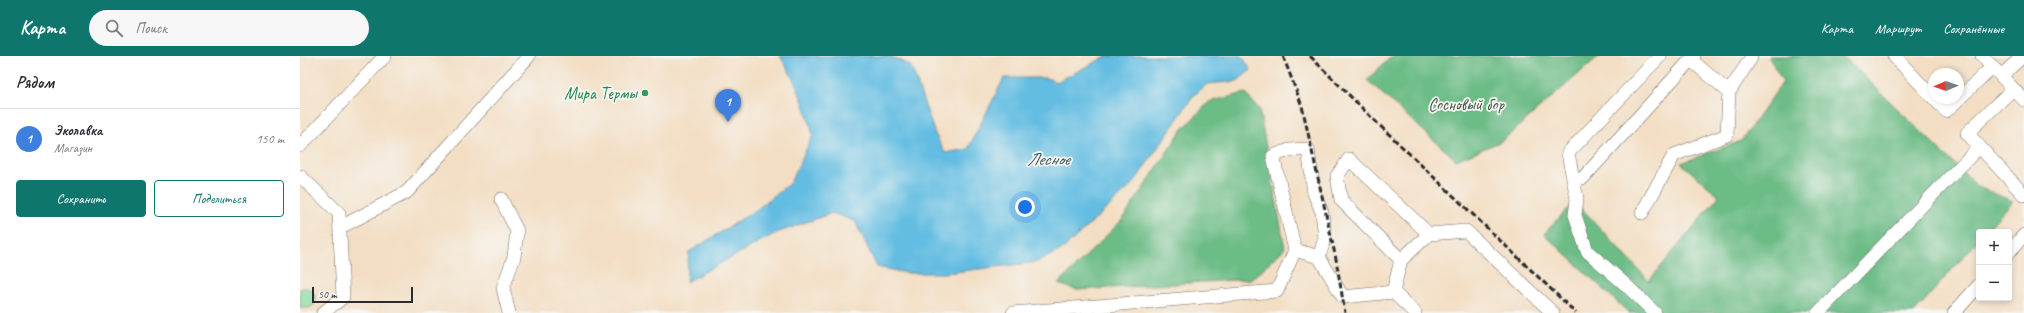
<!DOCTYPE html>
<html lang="ru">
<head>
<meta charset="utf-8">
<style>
	:root { --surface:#fff; --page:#f7f7f7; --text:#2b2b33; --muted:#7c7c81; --line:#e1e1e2; --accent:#0f766e }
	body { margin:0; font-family:Caveat,sans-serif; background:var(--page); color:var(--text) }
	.controls { position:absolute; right:12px; bottom:12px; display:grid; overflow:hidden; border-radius:4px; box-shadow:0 2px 6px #0003 }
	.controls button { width:36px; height:36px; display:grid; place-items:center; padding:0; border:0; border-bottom:1px solid var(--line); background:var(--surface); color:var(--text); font:20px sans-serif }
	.compass { position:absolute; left:1628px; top:12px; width:36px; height:36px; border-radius:50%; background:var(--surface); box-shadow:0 2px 6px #0003; rotate:268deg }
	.scale { position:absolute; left:12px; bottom:10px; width:101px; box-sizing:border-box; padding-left:4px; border:2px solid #2b2b2b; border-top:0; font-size:11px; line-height:14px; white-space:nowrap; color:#2b2b2b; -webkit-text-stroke:3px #f6f6f2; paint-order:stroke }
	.you { position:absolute; left:725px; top:151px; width:14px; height:14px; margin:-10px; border:3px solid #fff; border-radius:50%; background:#1a73e8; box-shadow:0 0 0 6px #1a73e833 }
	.badge { display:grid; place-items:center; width:26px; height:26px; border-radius:50%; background:var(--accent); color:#fff; font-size:13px; font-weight:700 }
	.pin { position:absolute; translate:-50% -33px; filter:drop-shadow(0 1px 2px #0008) }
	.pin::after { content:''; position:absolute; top:21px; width:14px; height:12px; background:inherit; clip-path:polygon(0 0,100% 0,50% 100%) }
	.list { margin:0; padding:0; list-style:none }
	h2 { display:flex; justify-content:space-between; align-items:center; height:52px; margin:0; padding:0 16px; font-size:17px }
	h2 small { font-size:13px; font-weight:400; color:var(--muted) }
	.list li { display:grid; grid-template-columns:26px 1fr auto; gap:12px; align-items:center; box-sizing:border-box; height:60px; padding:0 16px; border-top:1px solid var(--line) }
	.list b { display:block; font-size:15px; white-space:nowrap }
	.list p { margin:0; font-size:13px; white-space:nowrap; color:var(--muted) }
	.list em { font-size:13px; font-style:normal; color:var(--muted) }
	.actions { display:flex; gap:8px; padding:12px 16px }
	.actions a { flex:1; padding:9px 0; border:1px solid var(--accent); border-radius:4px; text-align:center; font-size:14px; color:var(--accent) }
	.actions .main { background:var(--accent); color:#fff }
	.icon { flex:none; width:22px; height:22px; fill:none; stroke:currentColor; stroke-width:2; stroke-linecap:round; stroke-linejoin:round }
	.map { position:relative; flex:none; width:1724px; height:257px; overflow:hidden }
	header { display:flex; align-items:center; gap:24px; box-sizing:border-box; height:56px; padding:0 20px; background:var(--accent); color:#fff }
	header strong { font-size:19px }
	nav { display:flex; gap:22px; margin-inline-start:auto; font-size:14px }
	.search { width:280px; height:36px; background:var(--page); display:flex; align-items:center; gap:10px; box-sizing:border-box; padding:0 14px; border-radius:22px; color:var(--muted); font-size:15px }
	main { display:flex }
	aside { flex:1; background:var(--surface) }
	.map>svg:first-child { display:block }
	.green { fill:#85dca0; stroke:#588466 }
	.forest { fill:#6cbc86; stroke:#4c7458 }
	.water { fill:#64bde2; stroke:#487486 }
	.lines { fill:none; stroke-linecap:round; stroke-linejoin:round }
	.minor-casing { stroke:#716a60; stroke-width:14 }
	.minor { stroke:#fff; stroke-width:13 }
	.rail { stroke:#2b2b2b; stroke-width:3; stroke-dasharray:6 3; stroke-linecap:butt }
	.leisure-dot { fill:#2e9e5b; stroke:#f6f6f2; stroke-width:1.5 }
	.labels { text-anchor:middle; stroke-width:3.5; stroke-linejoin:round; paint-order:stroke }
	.leisure-label { font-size:17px; fill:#27864d; stroke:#f6f6f2; text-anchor:end }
	.park-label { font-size:17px; fill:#425748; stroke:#f6f6f2 }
	.water-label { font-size:18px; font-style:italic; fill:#3c5762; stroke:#f6f6f2 }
</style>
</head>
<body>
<header>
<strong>Карта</strong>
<div class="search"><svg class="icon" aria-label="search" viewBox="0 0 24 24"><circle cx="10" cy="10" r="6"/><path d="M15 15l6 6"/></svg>Поиск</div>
<nav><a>Карта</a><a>Маршрут</a><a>Сохранённые</a></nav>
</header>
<main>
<aside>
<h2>Рядом<small></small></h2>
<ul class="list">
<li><span class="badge" style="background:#3f7fe0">1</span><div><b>Эколавка</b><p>Магазин</p></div><em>150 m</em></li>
</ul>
<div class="actions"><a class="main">Сохранить</a><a>Поделиться</a></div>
</aside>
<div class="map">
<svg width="1724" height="257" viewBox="0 0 1724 257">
	<rect width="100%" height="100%" fill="#f6f6f2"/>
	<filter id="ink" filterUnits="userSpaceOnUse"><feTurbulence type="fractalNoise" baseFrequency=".025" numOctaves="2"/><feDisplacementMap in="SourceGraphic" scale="8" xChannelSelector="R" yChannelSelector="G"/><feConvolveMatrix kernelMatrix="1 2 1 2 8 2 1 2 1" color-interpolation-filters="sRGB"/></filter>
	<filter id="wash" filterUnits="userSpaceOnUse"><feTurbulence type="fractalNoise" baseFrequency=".012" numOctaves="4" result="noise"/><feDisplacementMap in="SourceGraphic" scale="16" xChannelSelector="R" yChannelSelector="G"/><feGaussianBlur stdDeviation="0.9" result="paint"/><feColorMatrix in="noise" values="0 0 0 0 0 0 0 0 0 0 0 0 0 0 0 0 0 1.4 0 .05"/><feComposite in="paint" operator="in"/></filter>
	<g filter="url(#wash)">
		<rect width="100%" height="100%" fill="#f3dec3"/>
		<path class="green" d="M3 232 11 233 15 239V248L9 252H0V233Z"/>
		<path class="forest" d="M1092 0H1299L1202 85 1156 104 1067 24Z
			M1468 0H1543L1678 131 1713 145 1685 176H1679V183L1614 257H1329L1244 178 1275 145 1349 225 1419 140 1381 107 1441 85 1483 26Z
			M945 37 959 53 985 192 952 223 777 234 758 228 823 163 881 75 909 46Z"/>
		<path class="water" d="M480 0H590L611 10 635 78 645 97 668 93 704 22H746L757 26 807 0H942L951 14 937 25 907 28 893 40 833 128 763 193 737 206 646 217H607L577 211 555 165 532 157 476 177 386 226 389 196 456 154 490 127 513 79C506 50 496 25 480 0Z"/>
	</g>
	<g filter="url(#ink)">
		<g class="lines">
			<defs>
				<path id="minor" d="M1594 0 1646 55 1692 11
					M1682 0 1724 44
					M1701 20 1723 0
					M1713 33 1667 77 1724 139
					M1429 36 1451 2
					M0 90 85 0
					M0 120 39 157 43 241 23 257
					M1283 122 1394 0
					M201 143 217 175 214 201 203 232 209 257
					M1342 157 1374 99 1427 79 1429 36 1391 4
					M41 171 107 136 229 0
					M995 194 973 100 989 94 1008 93 1014 137 1022 156 1025 182 1019 201
					M1709 196 1724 179
					M1101 204 1041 144 1037 120 1049 103 1129 178
					M1093 236 1101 204 1129 178 1166 175 1253 257
					M713 257 977 235 995 194 1019 201 1043 241 1093 236 1115 257
					M1355 257 1326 229 1287 195 1275 159 1277 143 1268 97 1360 0
					M1518 257 1679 91
					M1654 257 1679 229"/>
			</defs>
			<use href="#minor" class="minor-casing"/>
			<use href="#minor" class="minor"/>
			<path class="rail" d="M983 0 1002 50 1036 203 1045 257
				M1010 0 1073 63 1276 257"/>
		</g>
	</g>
	<circle class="leisure-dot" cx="345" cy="37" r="4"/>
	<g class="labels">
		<g class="leisure-label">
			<text x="337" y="43">Мира Термы</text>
		</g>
		<g class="park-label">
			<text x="1166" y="54">Сосновый бор</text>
		</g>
		<g class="water-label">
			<text x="748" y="109">Лесное</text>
		</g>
	</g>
</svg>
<div class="controls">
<button>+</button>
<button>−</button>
</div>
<svg class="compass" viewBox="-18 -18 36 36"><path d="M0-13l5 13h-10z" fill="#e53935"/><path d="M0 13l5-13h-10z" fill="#7c7c81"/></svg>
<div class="scale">50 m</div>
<div class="you"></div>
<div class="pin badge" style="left:428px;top:66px;background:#3f7fe0">1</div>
</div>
</main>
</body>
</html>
